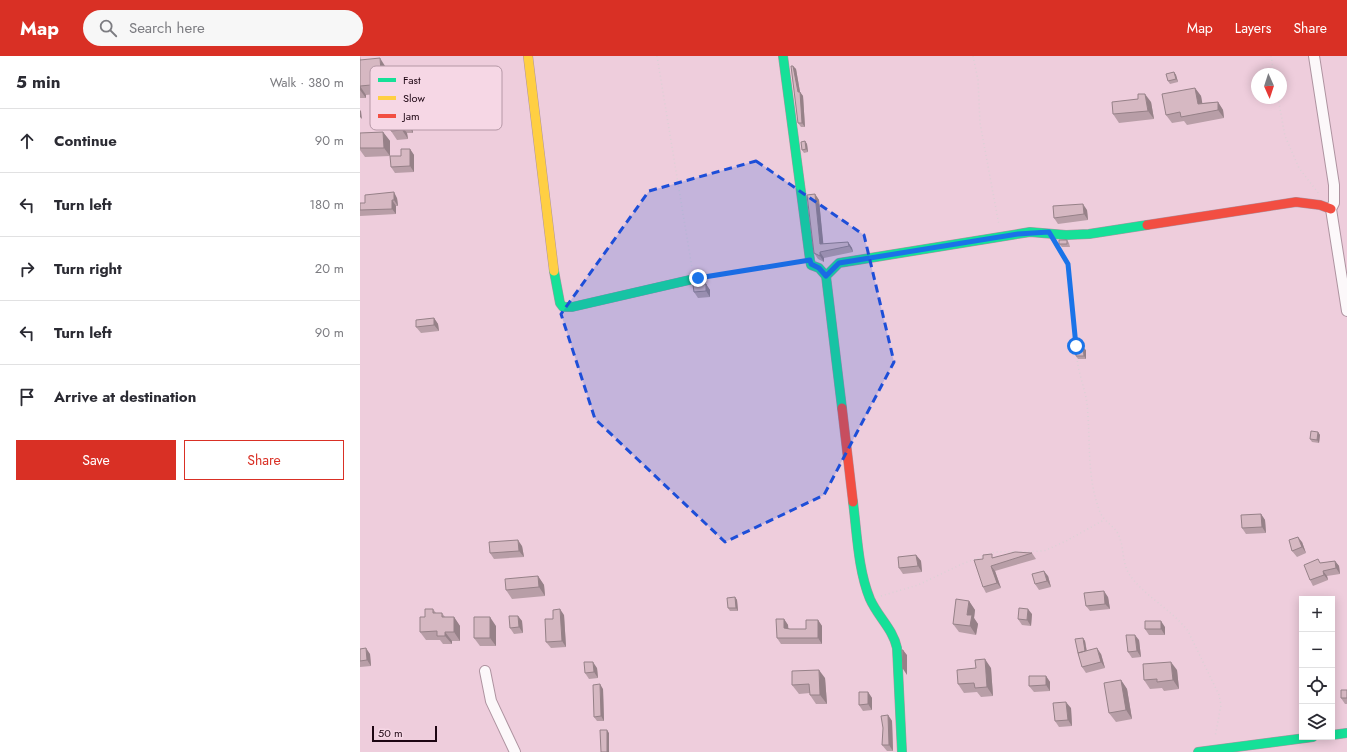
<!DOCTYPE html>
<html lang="en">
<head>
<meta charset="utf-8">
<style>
	:root { --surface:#fff; --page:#f7f7f7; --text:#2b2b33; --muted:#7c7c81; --line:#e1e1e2; --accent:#d93025 }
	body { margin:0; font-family:Jost,sans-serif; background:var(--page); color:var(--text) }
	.controls { position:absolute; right:12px; bottom:12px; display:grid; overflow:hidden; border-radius:0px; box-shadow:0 2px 10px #0003 }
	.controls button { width:36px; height:36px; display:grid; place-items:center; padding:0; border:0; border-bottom:1px solid var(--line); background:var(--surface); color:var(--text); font:20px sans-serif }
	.compass { position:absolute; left:891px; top:12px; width:36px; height:36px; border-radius:50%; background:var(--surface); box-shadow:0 2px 10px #0003; rotate:177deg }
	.scale { position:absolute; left:12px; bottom:10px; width:65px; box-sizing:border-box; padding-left:4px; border:2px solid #1d0512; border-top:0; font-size:11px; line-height:14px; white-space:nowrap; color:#1d0512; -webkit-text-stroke:3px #f6d7e5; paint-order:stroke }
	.stop { position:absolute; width:12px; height:12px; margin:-9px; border:3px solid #1a73e8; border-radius:50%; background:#fff }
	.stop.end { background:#1a73e8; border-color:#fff; box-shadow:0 1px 4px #0008 }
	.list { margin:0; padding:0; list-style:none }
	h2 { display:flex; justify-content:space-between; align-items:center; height:52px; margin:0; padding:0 16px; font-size:17px }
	h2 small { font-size:13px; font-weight:400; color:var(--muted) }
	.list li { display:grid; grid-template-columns:26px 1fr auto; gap:12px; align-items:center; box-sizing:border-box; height:64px; padding:0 16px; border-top:1px solid var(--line) }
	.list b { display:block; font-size:15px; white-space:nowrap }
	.list em { font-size:13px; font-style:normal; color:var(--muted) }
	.actions { display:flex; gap:8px; padding:12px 16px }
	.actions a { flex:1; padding:9px 0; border:1px solid var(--accent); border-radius:0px; text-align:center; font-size:14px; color:var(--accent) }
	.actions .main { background:var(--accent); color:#fff }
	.icon { flex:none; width:22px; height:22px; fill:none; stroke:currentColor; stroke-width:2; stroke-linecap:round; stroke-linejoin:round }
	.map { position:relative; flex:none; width:987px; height:696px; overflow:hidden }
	header { display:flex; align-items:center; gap:24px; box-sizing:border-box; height:56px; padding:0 20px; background:var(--accent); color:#fff }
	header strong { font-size:19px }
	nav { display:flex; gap:22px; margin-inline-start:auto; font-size:14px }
	.search { width:280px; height:36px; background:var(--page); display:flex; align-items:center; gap:10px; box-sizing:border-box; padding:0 14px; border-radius:22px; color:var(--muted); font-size:15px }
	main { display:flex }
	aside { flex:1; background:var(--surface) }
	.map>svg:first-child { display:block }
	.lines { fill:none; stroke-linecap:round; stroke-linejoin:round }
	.street-casing { stroke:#ae93a0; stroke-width:12 }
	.fast-casing { stroke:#ae93a0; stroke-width:10 }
	.slow-casing { stroke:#ae93a0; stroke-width:10 }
	.jam-casing { stroke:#ae93a0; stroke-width:10 }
	.path { stroke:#dcd1d6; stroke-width:1.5; stroke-dasharray:1 3; stroke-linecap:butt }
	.street { stroke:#fcf8fa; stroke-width:10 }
	.fast { stroke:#16e098; stroke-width:9 }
	.slow { stroke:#ffcf43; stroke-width:9 }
	.jam { stroke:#f24e42; stroke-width:9 }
	.wall { fill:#b89ea7 }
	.shaded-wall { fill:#968188 }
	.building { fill:#d6b8c2; stroke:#968188 }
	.route { stroke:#1a73e8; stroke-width:5 }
	.marked { fill:#1d4ed8; fill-opacity:0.2; stroke:#1d4ed8; stroke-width:3; stroke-dasharray:8 5; stroke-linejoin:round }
	.key { fill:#f6d7e5; stroke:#b598a6; stroke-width:1 }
	.key-label { font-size:11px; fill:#1d0512 }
</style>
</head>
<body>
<header>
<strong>Map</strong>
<div class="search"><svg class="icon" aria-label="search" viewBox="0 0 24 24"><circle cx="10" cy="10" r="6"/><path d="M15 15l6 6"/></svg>Search here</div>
<nav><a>Map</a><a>Layers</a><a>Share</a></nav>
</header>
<main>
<aside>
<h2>5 min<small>Walk · 380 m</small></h2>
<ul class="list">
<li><svg class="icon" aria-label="ahead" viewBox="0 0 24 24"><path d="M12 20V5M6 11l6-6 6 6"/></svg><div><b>Continue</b></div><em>90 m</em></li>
<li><svg class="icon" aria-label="left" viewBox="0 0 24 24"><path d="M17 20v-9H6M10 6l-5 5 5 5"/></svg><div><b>Turn left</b></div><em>180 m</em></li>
<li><svg class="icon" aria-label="right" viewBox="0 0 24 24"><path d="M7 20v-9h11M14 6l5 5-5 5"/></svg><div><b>Turn right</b></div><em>20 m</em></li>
<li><svg class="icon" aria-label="left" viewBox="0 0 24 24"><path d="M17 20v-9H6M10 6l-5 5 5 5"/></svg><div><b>Turn left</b></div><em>90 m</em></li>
<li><svg class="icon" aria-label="arrive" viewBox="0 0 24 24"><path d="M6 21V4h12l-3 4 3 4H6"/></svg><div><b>Arrive at destination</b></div></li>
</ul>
<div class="actions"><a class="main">Save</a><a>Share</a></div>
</aside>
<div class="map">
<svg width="987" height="696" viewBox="0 0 987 696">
	<rect width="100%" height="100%" fill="#eecddc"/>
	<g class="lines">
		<defs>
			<path id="street" d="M954 0 974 129V147L971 153 987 255
				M125 615 131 645 155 696"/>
			<path id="fast" d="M423 0 450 204 451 209 459 212 466 220 482 352
				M194 215 200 247 203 251H212L338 222
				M466 220 479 207 670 176 706 179 729 178 787 169
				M493 446C497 477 498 514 510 543 518 561 533 573 537 592L542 696
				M972 679 987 677
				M838 696 953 681"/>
			<path id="slow" d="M168 0 194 215"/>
			<path id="jam" d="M787 169 936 146 960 149 971 153
				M482 352 493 446"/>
		</defs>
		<use href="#street" class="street-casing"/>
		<use href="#fast" class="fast-casing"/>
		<use href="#slow" class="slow-casing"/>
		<use href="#jam" class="jam-casing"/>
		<path class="path" d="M297 0 332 212
			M613 0 618 24 620 67 639 169
			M911 0 914 18
			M918 42 925 80 939 112 959 138
			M698 190 708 208 710 218 716 293
			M349 221 438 204
			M717 301C718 317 725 332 727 348 731 385 726 420 740 456 744 466 755 470 759 480 764 492 762 506 769 518 784 540 811 553 828 575L859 639 861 649 855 681
			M521 540 558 529 602 508 635 496 684 495 706 485 744 464"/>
		<use href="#street" class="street"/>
		<use href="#fast" class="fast"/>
		<use href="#slow" class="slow"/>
		<use href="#jam" class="jam"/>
	</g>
	<path class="wall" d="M0 0 1 4 25 10 28 37 6 39V42H0Z
		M433 10 436 13 440 36 443 40 445 71H441L438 67Z
		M814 16 816 19 818 26 810 28 808 25Z
		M835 32 841 40 842 47 858 46 863 54 864 62 827 69 824 65 812 67 806 59Z
		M778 43 791 46 794 63 759 67 753 58Z
		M52 57 53 77H47L48 83 37 84 31 75Z
		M23 76 30 85V100L5 101 0 94V77Z
		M445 85 447 88 448 96 444 97 442 94Z
		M50 93 54 99V116L35 117 31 111 41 100Z
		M455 138 459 144 463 188 488 186 492 192 493 196 464 202V206L458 203 454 197Z
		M37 142 38 150H36V158L0 160V147H5Z
		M727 154 728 164 698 168 694 162Z
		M707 184 709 187 710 191H702L699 188Z
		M346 228 350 234V241L338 242 334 236Z
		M74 262 78 268 79 275 61 277 56 271Z
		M726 294V303H718L716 300Z
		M958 376 960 379 959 387 952 386 950 383Z
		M901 458 905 464 906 477 886 478 882 472Z
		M942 486 946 497 937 501 932 495Z
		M162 490 164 501 134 503 130 497Z
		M672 497 676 503 635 515 641 532 626 537 623 531 634 502Z
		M556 499 561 505 562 516 543 518 539 512Z
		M975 505 979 510 980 518 967 520 968 524 953 530 950 524 961 507Z
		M178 520 184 529 185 540 152 543 146 534Z
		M688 520 691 531 679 534 675 528Z
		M375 541 377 544 378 555H370L368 552Z
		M748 541 750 553 730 555 726 550Z
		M609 545 615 554 614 562 618 568 616 579 599 576 593 568Z
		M73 553 76 557H82L85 561H94L100 570V585H92V588H83L80 584H66L60 576 65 561Z
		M672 558 671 570 662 569 658 563Z
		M204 559 206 591 191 592 186 586 193 563Z
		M158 560 162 565 163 577 154 578 150 572Z
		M424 563 428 569V573H446L458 564 462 570V588H421L417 582Z
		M136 570V590H120L114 582Z
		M805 571V579H789L785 573Z
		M723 582 725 585 727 595 741 598 745 612 726 617 722 611Z
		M779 584 781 601 772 602 768 596Z
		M0 589V593L10 598 11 610 0 611Z
		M237 612 238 622 229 623 225 617Z
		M631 612 633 640 621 641 617 636 604 637 598 628Z
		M817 614 819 633 804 635 802 632 790 633 784 624Z
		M686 620 690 626V635L674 636 669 630Z
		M465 622 467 648H456L450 639V637L439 638 432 629Z
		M761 624 767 633 772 663 756 666 749 657Z
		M243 633 244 665H237L234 661Z
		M987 634V648H985L981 642Z
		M508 636 512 642V654L503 655 499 649Z
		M711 652 712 670 699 671 695 665Z
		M528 659 532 665 533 695H527L522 689Z"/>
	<path class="shaded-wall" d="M20 2 25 10 28 37 22 28Z
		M433 10 436 13 440 36 443 40 445 71 442 67 438 36Z
		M814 16 816 19 818 26 816 23Z
		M0 30 6 39V42L0 34Z
		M835 32 841 40 844 56 838 48Z
		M785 38 791 46 794 63 788 55Z
		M858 46 863 54 864 62 858 54Z
		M45 48 52 57 53 77 47 68Z
		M0 54 1 55 2 63 0 61Z
		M41 69 47 77 48 83 42 74Z
		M23 76 30 85V100L24 92Z
		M445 85 447 88 448 96 446 93Z
		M50 93 54 99V116L50 110Z
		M34 136 37 142 38 150 34 144Z
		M455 138 459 144 464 194 460 188Z
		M32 144 36 150V158L32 153Z
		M723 148 727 154 728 164 724 158Z
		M488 186 492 192 493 196 489 190Z
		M460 196 464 202V206L460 200Z
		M346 228 350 234V241L346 235Z
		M74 262 78 268 79 275 74 269Z
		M723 291 726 294V303L724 300Z
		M958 376 960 379 959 387 957 384Z
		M901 458 905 464 906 477 902 471Z
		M938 481 942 486 946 497 942 491Z
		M158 484 162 490 164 501 159 495Z
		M556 499 561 505 562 516 558 510Z
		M975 505 979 510 980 518 976 512Z
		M631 510 635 515 641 532 637 527Z
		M684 515 688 520 691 531 687 525Z
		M963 515 967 520 968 524 964 519Z
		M178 520 184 529 185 540 179 531Z
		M744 535 748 541 750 553 745 548Z
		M375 541 377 544 378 555 376 552Z
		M609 545 615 554 614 562 618 568 616 579 610 570 607 559Z
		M200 553 204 559 206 591 202 585Z
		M668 553 672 558 671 570 667 564Z
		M158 560 162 565 163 577 159 571Z
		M94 561 100 570V585L94 576Z
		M130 561 136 570V590L130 582Z
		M424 563 428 569 429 578 424 572Z
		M458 564 462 570V588L458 582Z
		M801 565 805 571V579L801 573Z
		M85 576 92 585V588L85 580Z
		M775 579 779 584 781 601 777 595Z
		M723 582 725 585 727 598 725 595Z
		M6 592 10 598 11 610 7 604Z
		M737 592 741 598 745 612 741 606Z
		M543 594 547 599V619L543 613Z
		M625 603 631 612 633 640 627 631Z
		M233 606 237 612 238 622 234 616Z
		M811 606 817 614 819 633 813 624Z
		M459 614 465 622 467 648 460 639Z
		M686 620 690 626V635L686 629Z
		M761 624 767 633 772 663 766 654Z
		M240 628 243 633 244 665 241 660Z
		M508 636 512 642V654L508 648Z
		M706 646 711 652 712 670 708 664Z
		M528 659 532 665 533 695 529 689Z
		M247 674 249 677V696H247Z"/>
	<path class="building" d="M20 2 22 28 0 30V34V4Z
		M431 10H433L438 36H440L442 67H438Z
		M814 16 816 23 808 25 806 18Z
		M835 32 838 48 858 46V54L821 61 820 56 806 59 802 38Z
		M778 38H785L788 55 753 58 752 46 778 43Z
		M45 48 47 68 41 69 42 74 31 75 29 50Z
		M23 76 24 92H0V77Z
		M445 85 446 93 442 94 441 86Z
		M41 93H50V110L31 111 30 100H41Z
		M34 136V144H32V153L0 154V147H5V139Z
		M455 138 460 188 488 186 489 190 460 196V200L454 197 447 139Z
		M723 148 724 158 694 162 693 150Z
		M699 184H707V188H699Z
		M346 228V235L334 236 333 229Z
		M74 262V269L56 271V264Z
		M723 291 724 300H716V292Z
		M951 375 958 376 957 384 950 383Z
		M901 458 902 471 882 472 881 459Z
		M938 481 942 491 932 495 929 484Z
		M158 484 159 495 130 497 129 486Z
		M655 496 672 497 631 510 637 527 623 531 614 504 623 503V499L632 498V502Z
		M556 499 558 510 539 512 538 501Z
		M958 503 960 507 975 505 976 512 963 515 964 519 950 524 944 509Z
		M684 515 687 525 675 528 672 518Z
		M178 520 179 531 146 534 145 523Z
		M744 535 745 548 726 550 724 537Z
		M375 541 376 552H368L367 542Z
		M596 543 609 545 607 559H612L610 570 593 568Z
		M659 552 668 553 667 564 658 563Z
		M65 553H73V557H82V561H94V576H85V580H77V575L60 576V561H65Z
		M200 553 202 585 186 586 185 563H193V554Z
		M149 560H158L159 571 150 572Z
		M114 561H130V582H114Z
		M416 563H424V572L430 573H446V564H458V582H417Z
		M785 565H801V573H785Z
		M766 579H775L777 595 768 596Z
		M723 582 725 595 718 597 715 583Z
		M6 592 7 604 0 605V593Z
		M737 592 741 606 722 611 718 597Z
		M542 594H543V613Z
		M625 603 627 631 615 632 614 627 598 628 597 614 616 612 615 604Z
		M224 606H233L234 616 225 617Z
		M811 606 813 624 797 626V623L784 624 783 608Z
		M459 614 460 639H450L449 628 432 629V615Z
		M669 620H686V629L669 630Z
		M761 624 766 654 749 657 744 627Z
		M240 628 241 660 234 661 233 629Z
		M981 634H987V642H981Z
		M499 636H508V648L499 649Z
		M706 646 708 664 695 665 693 647Z
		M528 659 529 689H522L523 672 521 660Z
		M240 674H247V696H241Z"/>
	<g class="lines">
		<path class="route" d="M338 222 450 204 451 208 459 212 466 220 479 207 658 178 689 176 708 208 716 290"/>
	</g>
	<path class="marked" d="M396 105 504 179 534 306 464 439 365 486 235 363 201 258 289 135Z"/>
	<rect x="10" y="10" width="132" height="64" rx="6" class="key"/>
	<rect x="18" y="22" width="18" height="4" fill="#16e098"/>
	<rect x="18" y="40" width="18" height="4" fill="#ffcf43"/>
	<rect x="18" y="58" width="18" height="4" fill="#f24e42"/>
	<g class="key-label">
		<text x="43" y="28">Fast</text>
		<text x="43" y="46">Slow</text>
		<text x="43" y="64">Jam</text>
	</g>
</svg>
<div class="controls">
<button>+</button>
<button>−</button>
<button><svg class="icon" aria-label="locate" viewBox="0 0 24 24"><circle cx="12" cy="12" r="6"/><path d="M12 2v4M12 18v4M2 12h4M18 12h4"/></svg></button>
<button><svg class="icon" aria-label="layers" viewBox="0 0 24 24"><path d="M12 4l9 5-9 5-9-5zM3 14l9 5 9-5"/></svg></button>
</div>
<svg class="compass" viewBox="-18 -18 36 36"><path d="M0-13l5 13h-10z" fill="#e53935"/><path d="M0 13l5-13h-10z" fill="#7c7c81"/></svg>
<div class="scale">50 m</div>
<div class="stop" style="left:716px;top:290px"></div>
<div class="stop end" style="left:338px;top:222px"></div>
</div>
</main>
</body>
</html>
